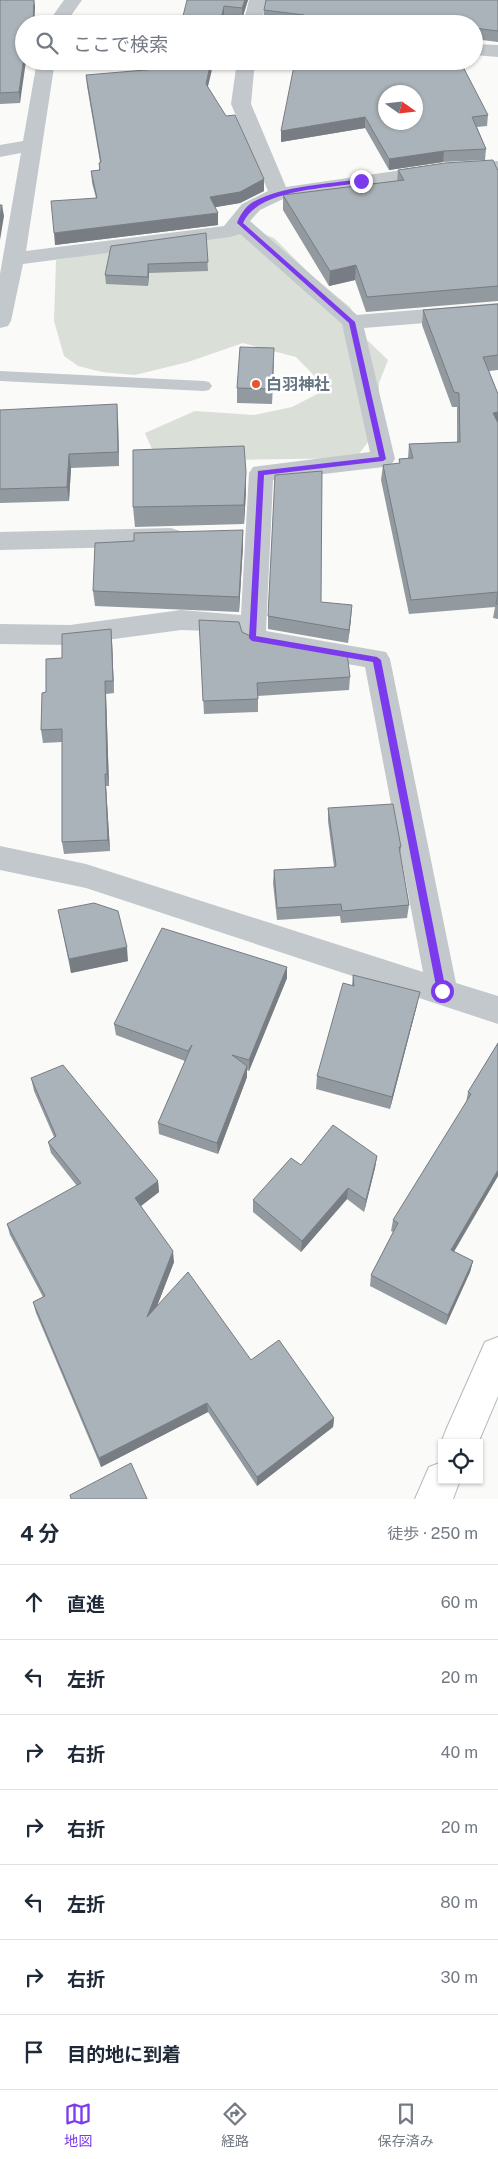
<!DOCTYPE html>
<html lang="ja">
<head>
<meta charset="utf-8">
<style>
	:root { --surface:#fff; --page:#f2f2f3; --text:#1f2937; --muted:#747a83; --line:#e0e1e3; --accent:#7c3aed }
	body { margin:0; font-family:"Public Sans","Noto Sans JP",sans-serif; background:var(--page); color:var(--text) }
	.controls { position:absolute; right:15px; bottom:15px; display:grid; overflow:hidden; border-radius:0px; box-shadow:0 1px 4px #0004 }
	.controls button { width:45px; height:45px; display:grid; place-items:center; padding:0; border:0; border-bottom:1px solid var(--line); background:var(--surface); color:var(--text); font:25px sans-serif }
	.compass { position:absolute; left:378px; top:85px; width:45px; height:45px; border-radius:50%; background:var(--surface); box-shadow:0 1px 4px #0004; rotate:104deg }
	.stop { position:absolute; width:15px; height:15px; margin:-11px; border:4px solid #7c3aed; border-radius:50%; background:#fff }
	.stop.end { background:#7c3aed; border-color:#fff; box-shadow:0 1px 5px #0008 }
	.list { margin:0; padding:0; list-style:none }
	h2 { display:flex; justify-content:space-between; align-items:center; height:65px; margin:0; padding:0 20px; font-size:21px }
	h2 small { font-size:16px; font-weight:400; color:var(--muted) }
	.list li { display:grid; grid-template-columns:32px 1fr auto; gap:15px; align-items:center; box-sizing:border-box; height:75px; padding:0 20px; border-top:1px solid var(--line) }
	.list b { display:block; font-size:19px; white-space:nowrap }
	.list em { font-size:16px; font-style:normal; color:var(--muted) }
	.icon { flex:none; width:28px; height:28px; fill:none; stroke:currentColor; stroke-width:2; stroke-linecap:round; stroke-linejoin:round }
	.map { position:relative; flex:none; width:498px; height:1499px; overflow:hidden }
	.search { position:absolute; background:var(--surface); box-shadow:0 1px 4px #0004; left:15px; right:15px; top:15px; height:55px; display:flex; align-items:center; gap:12px; box-sizing:border-box; padding:0 18px; border-radius:28px; color:var(--muted); font-size:19px }
	.sheet { height:590px; background:var(--surface) }
	nav { display:flex; justify-content:space-around; align-items:center; box-sizing:border-box; height:70px; border-top:1px solid var(--line); background:var(--surface); font-size:14px; color:var(--muted) }
	nav a { display:grid; justify-items:center; gap:2px }
	nav .on { color:var(--accent) }
	.map>svg:first-child { display:block }
	.green { fill:#dadfd7 }
	.lines { fill:none; stroke-linecap:round; stroke-linejoin:round }
	.highway-casing { stroke:#b4b9bd; stroke-width:2 }
	.lane { fill:#c3c8cc; fill-rule:evenodd }
	.street { fill:#c3c8cc; fill-rule:evenodd }
	.highway { fill:#fff; fill-rule:evenodd }
	.wall { fill:#929a9f }
	.shaded-wall { fill:#777d82 }
	.building { fill:#aab3b9; stroke:#777d82; fill-rule:evenodd }
	.route { fill:#7c3aed }
	.poi-dot { fill:#e4572e; stroke:#fff; stroke-width:2 }
	.labels { text-anchor:middle; stroke-width:5; stroke-linejoin:round; paint-order:stroke }
	.poi-label { font-size:16px; font-weight:bold; fill:#657683; stroke:#fff; text-anchor:start }
</style>
</head>
<body>
<div class="map">
<svg width="498" height="1499" viewBox="0 0 498 1499">
	<rect width="100%" height="100%" fill="#fafaf8"/>
	<path class="green" d="M250 229 274 238 313 277 350 307 366 339 388 360 379 383 377 430 356 458 157 461 145 433 195 411 254 415 292 407 327 389 296 357 243 343 188 362 135 375 102 372 78 366 64 356 54 321 56 260Z"/>
	<g class="lines">
		<defs>
			<path id="highway" d="M498 1337V1396L478 1443H442V1445L441 1443 446 1430 485 1342Z
				M442 1462V1480H460L453 1499H415L429 1467Z"/>
		</defs>
		<use href="#highway" class="highway-casing"/>
		<path class="lane" d="M0 371 204 381 209 382 212 386 209 390 204 391 0 381Z"/>
		<path class="street" d="M64 0H82L65 24H47Z
			M249 0H267L261 24H243Z
			M474 44 498 45V57L474 55Z
			M37 61H55L26 251 224 226 242 204 268 191 231 104 237 61H255L251 104 286 187 443 164 498 161V173L443 176 283 199 260 210 250 221 357 315 498 303V317L364 328 395 459 391 465 383 467 273 480 266 631 386 652 390 659 456 983 498 996V1024L86 888 0 870V846L86 864 423 972 365 667 253 648 244 645 240 638V632L181 630 70 645 0 644V624L70 625 181 610 241 615 249 473 253 467 370 452 342 324 240 234 230 237 23 264 11 321 8 326 0 328V274L21 153 0 157V145L23 141Z
			M171 528 180 531 183 537 180 543 171 546 0 550V532Z"/>
		<use href="#highway" class="highway"/>
	</g>
	<path class="wall" d="M187 0H248L242 19 224 17Z
		M498 0V42L474 39V24H285L264 21V10Z
		M0 1 35 6 34 24H24L20 103 0 104Z
		M295 61 488 115 487 126 477 127 486 149 485 160 443 162 389 170 365 128 281 142Z
		M86 75 208 87 264 179V191L240 203 215 207 218 213V225L55 245 96 198 92 183 91 171 99 170V163L100 162 87 86Z
		M398 170 498 171V301L366 312 355 280 329 286 283 210V195L397 181Z
		M206 233 208 271 149 273 148 286 106 284 105 275Z
		M498 304V370L489 371 498 394V619L493 618 495 607 409 614 381 480 383 465 399 464V459L408 458 409 444 457 442V407H452L422 325 423 310Z
		M274 363 272 404 237 403V388Z
		M0 410 118 419 119 466 71 468 69 501 0 503Z
		M246 491 244 524 135 527 133 507Z
		M243 530V545L239 612 95 606 93 591 134 541Z
		M321 602 351 619 348 643 268 629V616Z
		M199 620 242 632 350 677 349 690 258 696V712L204 714Z
		M111 629 112 641 114 693 106 694 109 786H106L110 851 64 854 62 842V742L43 743 41 730 46 692 62 658Z
		M328 808 401 847 400 854 409 905 407 918 341 923 340 916 277 920 273 883 274 870 334 867 328 821Z
		M58 910 128 961 71 973Z
		M287 967V978L249 1071 247 1070V1077L218 1154 159 1134 158 1123 185 1061 116 1035 114 1024Z
		M353 975 417 1005 390 1109 316 1089 317 1076 352 985Z
		M498 1043V1176L454 1252 473 1261 470 1272 446 1325 370 1286 371 1275 393 1232 391 1231 393 1220 466 1103 468 1092Z
		M31 1078 158 1181 159 1192 141 1206 174 1262 157 1306 251 1360 334 1418 333 1427 257 1486 208 1412 101 1467 36 1313 33 1302 43 1297 10 1235 7 1224 77 1186 51 1153 48 1142 54 1137 34 1091Z
		M377 1156 375 1168 364 1212 347 1199 301 1252 253 1212V1200L301 1165Z"/>
	<path class="shaded-wall" d="M34 0 35 6 34 24H33Z
		M245 0H248L242 19V8Z
		M224 6V17L223 24H220Z
		M24 57V61H26L20 103 19 92Z
		M211 61H214L206 95V84Z
		M365 117V128L281 142V131Z
		M444 151 443 162 389 170V159Z
		M264 179V191L240 203 211 208 210 197Z
		M2 205 4 216 0 240V219Z
		M218 213V225L55 245 54 233Z
		M148 264 149 273 148 286Z
		M356 265 355 280 329 286 330 271Z
		M117 404 118 419 119 466 118 452Z
		M498 412V427L493 413Z
		M69 454 71 468 69 501 67 487Z
		M246 472V491L244 524V505Z
		M243 530V545L239 612V597Z
		M352 605 351 619 348 643 349 630Z
		M111 629 112 641 114 693 113 681Z
		M105 681 106 694 109 786 107 774Z
		M105 774 106 786 110 851 108 840Z
		M127 947 128 961 71 973 69 959Z
		M287 967V978L249 1071V1060Z
		M420 992 417 1005 390 1109 392 1097Z
		M247 1066V1077L218 1154 217 1143Z
		M377 1156 375 1168 364 1212 366 1200Z
		M498 1170V1176L448 1261 451 1250Z
		M158 1181 159 1192 137 1209 135 1198Z
		M348 1188 347 1199 301 1252 302 1241Z
		M173 1251 174 1262 149 1327 147 1317Z
		M473 1261 470 1272 446 1325 448 1315Z
		M207 1403 208 1412 101 1467 99 1458Z
		M334 1418 333 1427 257 1486V1477Z"/>
	<path class="building" d="M0 0H34L33 24H24V57L19 92 0 93Z
		M187 0H245L242 8 224 6 220 24H181Z
		M266 0H498V31L474 28V24H302L304 15 264 10Z
		M171 61H211L206 84 226 116 235 115 264 179 240 192 210 197 218 213 54 233 51 201 97 198 91 171 100 170 99 163 101 162 86 75 169 68Z
		M295 61H460L488 115 472 117 486 149 444 151 389 159 365 117 281 131ZM386 92H416V122H386Z
		M493 160 498 171V286L367 297 356 265 330 271 283 195 404 180 398 170 445 163Z
		M0 205H2L0 219Z
		M206 233 208 262 148 264V277L105 275 111 246Z
		M498 304V355L483 357 498 394V412L493 413 498 423V604H496L498 592 411 600 383 465 400 463 399 459 413 458 409 444 460 442 459 393 454 392 423 310Z
		M240 347 274 348 272 389 237 388Z
		M117 404 118 452 69 454 67 487 0 489V410Z
		M244 446 246 472 244 505 133 507V450Z
		M322 471 321 602 352 605 349 630 268 616 275 475Z
		M243 530 239 597 93 591 95 543 134 541V533Z
		M199 620 239 622 242 632 252 637 347 653 350 677 257 683 258 699 203 701Z
		M111 629 113 681H105L107 774H105L108 840 62 842V729L41 730 42 693 46 692V659L62 658V634Z
		M393 804 401 847H399L409 905 342 911 341 904 277 908 274 870 335 867 336 865 328 808Z
		M94 903 118 911 127 947 69 959 58 910Z
		M162 928 287 967 249 1060 232 1055 247 1066 217 1143 158 1123 192 1045 188 1051 114 1024Z
		M353 975 420 992 392 1097 317 1076 343 983 354 986Z
		M498 1043V1170L451 1250 473 1261 448 1315 371 1275 398 1223 393 1220 471 1094 468 1092Z
		M63 1065 158 1181 135 1198 173 1251 147 1317 188 1272 251 1360 279 1340 334 1418 257 1477 207 1403 99 1458 33 1302 45 1296 7 1224 81 1183 48 1142 56 1136 31 1078Z
		M333 1125 377 1156 366 1200 348 1188 302 1241 253 1200 291 1158 301 1165Z
		M131 1463 147 1499H71L70 1495Z"/>
	<path class="route" d="M361 179 363 182C330 189 258 188 243 223L355 322 386 459 383 461 264 475 256 636 377 657 381 660 446 991 442 995 437 991 373 662 252 641 249 638 258 471 379 457 349 323 237 223C240 215 245 207 253 202 282 186 328 184 361 179Z"/>
	<circle class="poi-dot" cx="256" cy="384" r="5"/>
	<g class="labels">
		<g class="poi-label">
			<text x="266" y="390">白羽神社</text>
		</g>
	</g>
</svg>
<div class="controls">
<button><svg class="icon" aria-label="locate" viewBox="0 0 24 24"><circle cx="12" cy="12" r="6"/><path d="M12 2v4M12 18v4M2 12h4M18 12h4"/></svg></button>
</div>
<svg class="compass" viewBox="-18 -18 36 36"><path d="M0-13l5 13h-10z" fill="#e53935"/><path d="M0 13l5-13h-10z" fill="#747a83"/></svg>
<div class="stop" style="left:442px;top:991px"></div>
<div class="stop end" style="left:361px;top:181px"></div>
<div class="search"><svg class="icon" aria-label="search" viewBox="0 0 24 24"><circle cx="10" cy="10" r="6"/><path d="M15 15l6 6"/></svg>ここで検索</div>
</div>
<section class="sheet">
<h2>4 分<small>徒歩 · 250 m</small></h2>
<ul class="list">
<li><svg class="icon" aria-label="ahead" viewBox="0 0 24 24"><path d="M12 20V5M6 11l6-6 6 6"/></svg><div><b>直進</b></div><em>60 m</em></li>
<li><svg class="icon" aria-label="left" viewBox="0 0 24 24"><path d="M17 20v-9H6M10 6l-5 5 5 5"/></svg><div><b>左折</b></div><em>20 m</em></li>
<li><svg class="icon" aria-label="right" viewBox="0 0 24 24"><path d="M7 20v-9h11M14 6l5 5-5 5"/></svg><div><b>右折</b></div><em>40 m</em></li>
<li><svg class="icon" aria-label="right" viewBox="0 0 24 24"><path d="M7 20v-9h11M14 6l5 5-5 5"/></svg><div><b>右折</b></div><em>20 m</em></li>
<li><svg class="icon" aria-label="left" viewBox="0 0 24 24"><path d="M17 20v-9H6M10 6l-5 5 5 5"/></svg><div><b>左折</b></div><em>80 m</em></li>
<li><svg class="icon" aria-label="right" viewBox="0 0 24 24"><path d="M7 20v-9h11M14 6l5 5-5 5"/></svg><div><b>右折</b></div><em>30 m</em></li>
<li><svg class="icon" aria-label="arrive" viewBox="0 0 24 24"><path d="M6 21V4h12l-3 4 3 4H6"/></svg><div><b>目的地に到着</b></div></li>
</ul>
</section>
<nav>
<a class="on"><svg class="icon" aria-label="map" viewBox="0 0 24 24"><path d="M3 6l6-2 6 2 6-2v14l-6 2-6-2-6 2zM9 4v14M15 6v14"/></svg>地図</a>
<a><svg class="icon" aria-label="directions" viewBox="0 0 24 24"><path d="M12 3l9 9-9 9-9-9zM9 14v-3h6M13 9l2 2-2 2"/></svg>経路</a>
<a><svg class="icon" aria-label="saved" viewBox="0 0 24 24"><path d="M7 4h10v16l-5-4-5 4z"/></svg>保存済み</a>
</nav>
</body>
</html>
